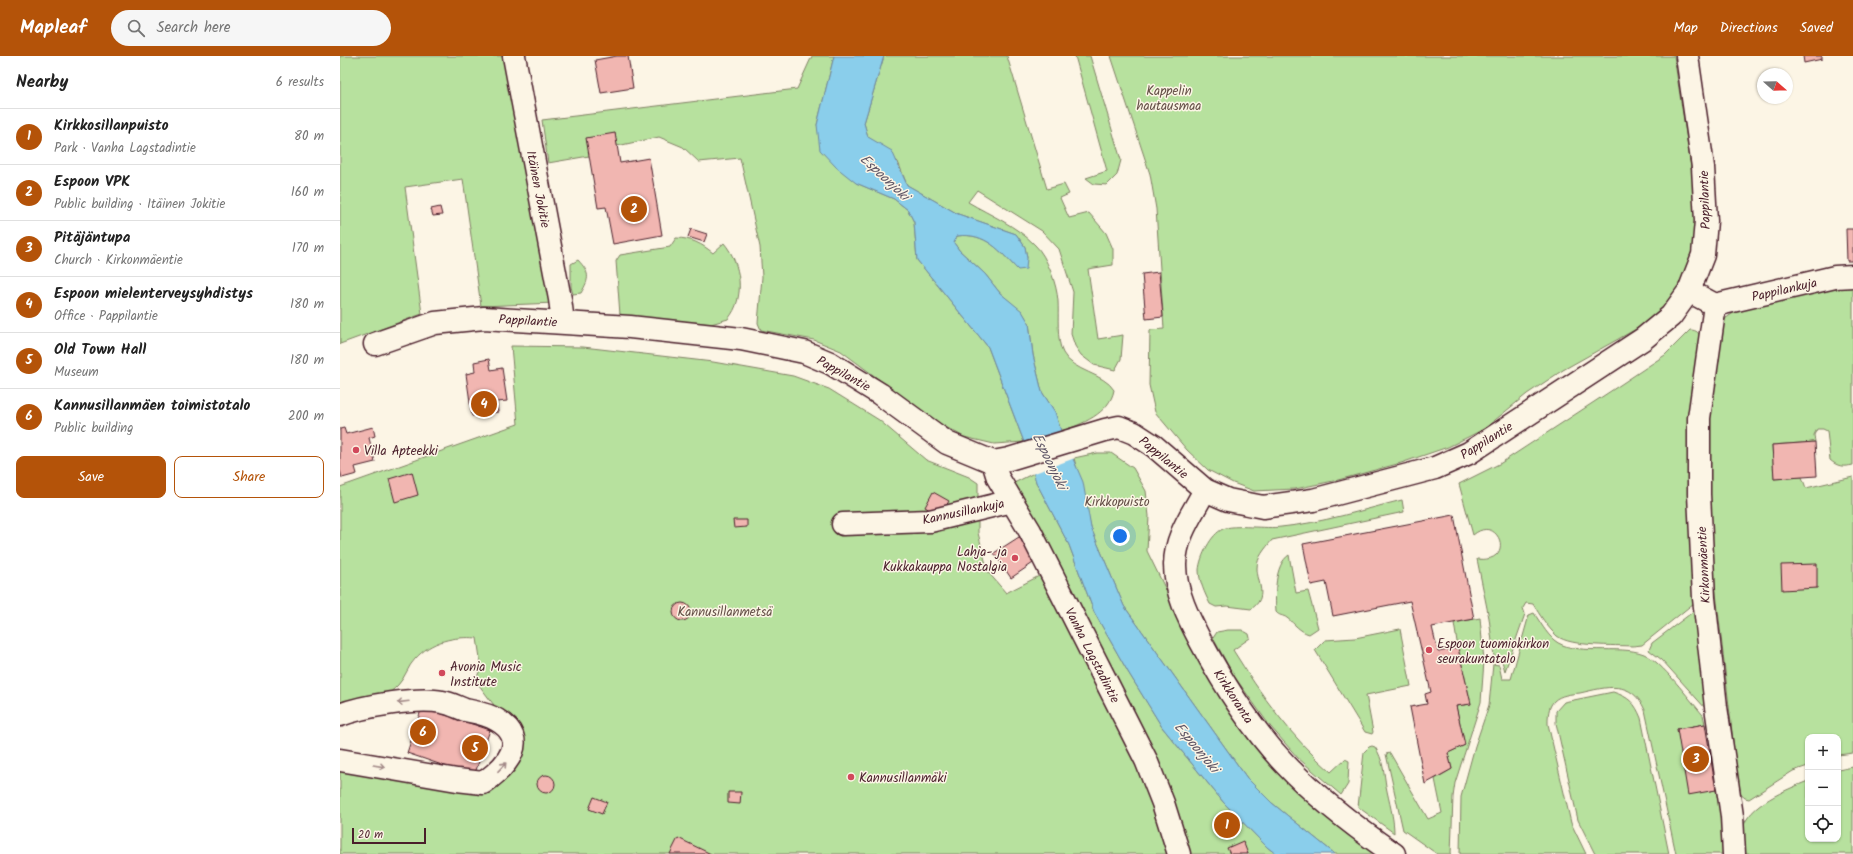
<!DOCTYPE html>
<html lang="en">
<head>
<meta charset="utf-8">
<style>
	:root { --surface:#fff; --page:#f6f6f6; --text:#222; --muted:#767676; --line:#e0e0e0; --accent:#b45309 }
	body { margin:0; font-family:Kalam,sans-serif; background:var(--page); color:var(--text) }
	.controls { position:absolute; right:12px; bottom:12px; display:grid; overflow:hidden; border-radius:8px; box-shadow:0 1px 3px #0004 }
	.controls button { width:36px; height:36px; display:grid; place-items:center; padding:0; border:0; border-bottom:1px solid var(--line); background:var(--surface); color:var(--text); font:20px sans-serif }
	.compass { position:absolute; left:1417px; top:12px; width:36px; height:36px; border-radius:50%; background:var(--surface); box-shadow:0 1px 3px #0004; rotate:110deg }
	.scale { position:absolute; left:12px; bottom:10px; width:74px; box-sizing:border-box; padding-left:4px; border:2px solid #4a1f2b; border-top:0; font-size:11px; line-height:14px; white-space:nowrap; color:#4a1f2b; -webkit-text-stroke:3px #fcf5e5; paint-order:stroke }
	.you { position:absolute; left:780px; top:480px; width:14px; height:14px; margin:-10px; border:3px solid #fff; border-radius:50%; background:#1a73e8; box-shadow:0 0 0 6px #1a73e833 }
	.badge { display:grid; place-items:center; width:26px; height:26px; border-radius:50%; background:var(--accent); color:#fff; font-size:13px; font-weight:700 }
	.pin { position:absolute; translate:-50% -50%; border:2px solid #fff; box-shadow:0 1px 4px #0006 }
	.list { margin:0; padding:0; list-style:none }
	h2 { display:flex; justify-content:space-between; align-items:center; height:52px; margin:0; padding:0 16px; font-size:17px }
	h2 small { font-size:13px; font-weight:400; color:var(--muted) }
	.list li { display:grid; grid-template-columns:26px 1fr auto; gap:12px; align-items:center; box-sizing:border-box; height:56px; padding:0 16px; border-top:1px solid var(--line) }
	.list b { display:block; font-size:15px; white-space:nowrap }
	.list p { margin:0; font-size:13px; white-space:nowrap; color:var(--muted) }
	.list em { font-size:13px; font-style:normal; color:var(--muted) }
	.actions { display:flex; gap:8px; padding:12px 16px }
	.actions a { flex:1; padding:9px 0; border:1px solid var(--accent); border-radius:8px; text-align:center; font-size:14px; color:var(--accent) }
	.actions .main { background:var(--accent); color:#fff }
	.icon { flex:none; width:22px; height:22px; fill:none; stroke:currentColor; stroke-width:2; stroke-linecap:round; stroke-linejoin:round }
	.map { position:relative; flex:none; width:1513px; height:798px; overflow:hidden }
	header { display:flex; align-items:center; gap:24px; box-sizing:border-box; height:56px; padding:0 20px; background:var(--accent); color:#fff }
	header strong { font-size:19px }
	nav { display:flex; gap:22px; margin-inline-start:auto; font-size:14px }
	.search { width:280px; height:36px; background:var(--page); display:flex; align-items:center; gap:10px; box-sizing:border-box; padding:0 14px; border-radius:22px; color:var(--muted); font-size:15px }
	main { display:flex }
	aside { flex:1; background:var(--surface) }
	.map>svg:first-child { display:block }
	.green { fill:#b7e19e; stroke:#808064 }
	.water { fill:#8aceeb; stroke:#70889e }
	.pier { fill:#fcf5e5 }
	.building { fill:#f1b6b1; stroke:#4a1f2b }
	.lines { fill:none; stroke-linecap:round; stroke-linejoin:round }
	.minor-casing { stroke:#4a1f2b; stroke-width:25 }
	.minor { stroke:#fcf5e5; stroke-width:22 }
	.oneway { stroke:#a38a88 }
	.poi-dot { fill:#d1495b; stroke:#fcf5e5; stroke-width:1.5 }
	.labels { text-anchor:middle; stroke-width:3; stroke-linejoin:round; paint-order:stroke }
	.park-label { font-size:13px; fill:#655048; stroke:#fcf5e5 }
	.street-label { font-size:13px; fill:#4a1f2b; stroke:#fcf5e5 }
	.poi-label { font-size:13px; fill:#4a1f2b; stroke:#fcf5e5; text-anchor:start }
	.water-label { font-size:14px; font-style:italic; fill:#5d5465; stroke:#fcf5e5 }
</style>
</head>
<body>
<header>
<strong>Mapleaf</strong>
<div class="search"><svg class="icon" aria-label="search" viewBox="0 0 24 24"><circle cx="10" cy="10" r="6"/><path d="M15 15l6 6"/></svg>Search here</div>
<nav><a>Map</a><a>Directions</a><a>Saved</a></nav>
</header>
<main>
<aside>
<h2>Nearby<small>6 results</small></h2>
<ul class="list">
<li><span class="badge">1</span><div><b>Kirkkosillanpuisto</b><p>Park · Vanha Lagstadintie</p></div><em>80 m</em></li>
<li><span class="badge">2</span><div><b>Espoon VPK</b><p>Public building · Itäinen Jokitie</p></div><em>160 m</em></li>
<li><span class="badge">3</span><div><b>Pitäjäntupa</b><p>Church · Kirkonmäentie</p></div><em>170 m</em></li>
<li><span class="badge">4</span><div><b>Espoon mielenterveysyhdistys</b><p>Office · Pappilantie</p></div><em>180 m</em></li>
<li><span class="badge">5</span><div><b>Old Town Hall</b><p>Museum</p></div><em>180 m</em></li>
<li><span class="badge">6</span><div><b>Kannusillanmäen toimistotalo</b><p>Public building</p></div><em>200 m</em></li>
</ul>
<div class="actions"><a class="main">Save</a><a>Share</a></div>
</aside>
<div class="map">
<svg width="1513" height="798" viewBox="0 0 1513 798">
	<rect width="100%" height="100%" fill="#fcf5e5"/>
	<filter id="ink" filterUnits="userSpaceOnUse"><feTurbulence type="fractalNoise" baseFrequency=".025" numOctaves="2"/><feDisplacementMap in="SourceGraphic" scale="8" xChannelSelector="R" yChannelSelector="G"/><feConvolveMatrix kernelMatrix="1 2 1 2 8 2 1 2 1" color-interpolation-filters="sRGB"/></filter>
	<g filter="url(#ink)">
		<path class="green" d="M0 0H166L215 247 141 250 123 123 65 131 82 258 0 288Z
			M472 0H494L477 69 516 127 554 143 568 154 574 166 577 204 648 291 684 386 654 388 624 381 604 370 580 354 501 295 474 284 421 274 418 267 422 221 420 191 400 102 359 106 343 91 319 81 277 90 275 77 249 100 208 107 202 64 457 33Z
			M544 0H667L707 133 724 128 729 138 720 142 729 162 749 157 766 177 773 193V209L748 213 758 283 783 279 781 303 775 314 754 309 741 299 735 290 731 278 733 236 719 193 702 175 637 134 628 146C650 159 677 170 695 189 707 200 717 229 718 245 719 259 716 284 723 297 733 316 764 317 774 334 770 357 741 369 721 375L715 356 702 336 693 299 689 267 682 256 660 237 645 218 619 194 614 187 617 180C646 176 660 195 678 214L687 202 685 191 676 178 618 158 567 129 558 106 528 81 524 67Z
			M735 0H750L781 104 777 119 767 129 754 128 746 122 767 115Z
			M771 0H1334L1357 150V179L1342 225 1332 244 1305 268 1223 314 1187 338 1144 373 1108 391 1061 407 998 424 955 433 914 435 893 427 868 414 847 394 815 356 809 329 810 274 824 273 816 153 810 118Z
			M336 182C351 182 362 188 373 197L384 187C401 207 406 242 388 263L371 268 280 259 276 205 280 199 330 191Z
			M238 204C250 217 250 222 241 237L233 238 231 231V208Z
			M1513 228V409C1503 411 1498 411 1490 404L1487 375 1483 373H1477L1474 379 1475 386 1432 389 1434 423 1462 421 1466 432 1513 421V697L1498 699V681H1468V710L1453 715 1409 743 1405 742 1399 737 1368 467 1365 383 1378 278 1386 262 1398 254Z
			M1350 274C1357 274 1359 277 1361 283L1354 547 1302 589 1293 590C1275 589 1231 591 1217 580 1207 571 1200 559 1193 548L1186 547 1183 552 1185 558 1165 615 1161 602 1154 601 1149 562 1137 503C1177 508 1159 457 1133 479L1119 428 1161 407 1280 329 1325 299Z
			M171 290 243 291 373 306 453 320 489 333 539 364 586 404 629 421 638 427V477L648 516 666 537 701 519 809 731 830 798H0V710L138 731 180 684 136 625 141 609 137 582C114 580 91 585 75 603 68 610 65 622 58 629 41 647 23 649 0 654V431L178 368Z
			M757 397H771L793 412 806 435 809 460 807 495 844 571 901 670 1042 798H995L932 747 907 722 784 550 751 472 734 402Z
			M694 417 696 426 729 489 754 556 788 616 822 671 884 747 927 791 936 798H851L844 780 672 428Z
			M1062 444 1064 456 932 484C925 493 917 501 917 512 917 527 929 541 911 553L887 550 876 551 870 548C865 538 859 525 859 514 860 501 871 478 883 473 893 468 927 473 941 471 982 467 1022 454 1062 444Z
			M949 499 956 537 968 535 978 572 969 578C959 575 955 568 947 562 943 559 939 560 936 556 935 539 934 509 949 499Z
			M1354 555 1357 556 1366 653 1322 604 1309 594 1312 587Z
			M1194 557C1200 566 1206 577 1214 584 1234 601 1279 588 1304 598 1322 606 1349 643 1363 659L1365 668 1337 673 1376 734 1383 766 1385 798H1336L1305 654C1291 623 1267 631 1240 637 1231 638 1220 639 1214 645 1208 651 1208 660 1208 668L1231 767 1246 798H1120L1121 741 1135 690 1149 649 1153 608 1159 609 1162 623H1171L1189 559Z
			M1140 562 1144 605 1141 646 1115 727 1113 741 1111 798H1097L1063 774 1046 698 1050 697 1088 763 1102 757 1095 723 1112 713 1108 697 1125 689 1116 650 1131 648 1118 592 1114 567Z
			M1060 573 1071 630 1026 639 1033 676 1032 678 1025 676 975 594 985 584 1015 582Z
			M888 574H902L909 578 910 582 893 594C921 639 951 681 991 716L1005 703 1009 705 1008 728 1001 739 958 702 930 670 894 620 873 582 877 576Z
			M1273 636C1289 641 1295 647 1301 662L1329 798H1255L1238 764 1216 667V655L1224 646Z
			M1032 690 1035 691C1043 703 1044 717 1046 730 1049 746 1054 761 1054 777L1018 751 1024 696 1029 691Z
			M1513 711V798H1403C1403 790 1401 781 1403 773 1407 749 1448 733 1468 725V783H1498V714Z"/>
		<path class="water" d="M494 0H544L524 67 528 81 552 95 567 129 618 158 676 178 685 191 687 202 686 213 678 214C660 195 646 176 617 180L614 187 619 194 645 218 660 237 682 255 689 267 693 299 702 336 715 356 721 375 743 426 751 472 784 550 907 722 932 747 995 798H936L927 791 884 747 822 671 788 616 754 556 729 489 696 426 684 386 648 291 577 204 574 166 568 154 554 143 516 127 496 111 480 94 477 69Z"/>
		<path class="pier" d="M723 375 735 402 692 418 682 387Z"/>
		<path class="building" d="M277 0H288L293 32 261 37 255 4Z
			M1463 0H1482V3L1464 7Z
			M275 77 280 107 309 102 322 179 273 188 266 151 258 152 246 82Z
			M100 151 102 159 93 160 91 153Z
			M351 173 367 178 364 186 348 181Z
			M1506 173H1513V205H1507Z
			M819 216 823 261 806 263 802 218Z
			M149 303 151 314 162 312 167 345 157 346 158 356 132 360 126 318 135 316 134 306Z
			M33 371 35 380 29 382 35 406 15 411 17 418 2 422 0 414V373L4 372 6 378Z
			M1475 386 1477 420 1434 423 1432 389Z
			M72 416 78 439 55 446 49 423Z
			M593 436 609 445 600 460 585 451Z
			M1114 459 1134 563 1092 571 1098 596 1118 592 1131 648 1116 650 1125 689 1108 697 1112 713 1085 728 1070 651 1087 648 1085 638 1091 636 1070 545 993 560 986 526 971 529 963 488Z
			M393 464H407V471L394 472Z
			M679 481 696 505 671 522 654 497Z
			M1477 508V532L1442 534 1441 509Z
			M333 556a9 9 0 1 1 18 0a9 9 0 1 1-18 0Z
			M82 651 150 674 134 720 67 697Z
			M1365 668 1376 734 1348 739 1337 673Z
			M197 728a9 9 0 1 1 18 0a9 9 0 1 1-18 0Z
			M388 736H401L400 748 388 747Z
			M254 741 267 746 262 758 249 753Z
			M338 782 371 798H330Z
			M903 785 908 798H890L887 792Z"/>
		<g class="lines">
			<defs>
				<path id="minor" d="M174 0 220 243 223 266
					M1349 235 1375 249 1359 362V438L1364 542 1376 651 1392 760 1394 798
					M1375 249 1495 221 1513 220
					M35 288 95 267 144 262 290 271 401 283 464 296 490 307 540 338 607 387 653 406 669 403 765 374 779 371 794 377 814 390 865 434 888 444 923 451 973 444 1095 412 1129 397 1303 283 1331 260 1349 235 1363 199 1366 165 1363 111 1347 0
					M653 406 658 422 690 475 806 704 823 747 839 798
					M865 434C852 458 835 481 835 509 835 536 849 563 861 586 884 629 911 672 945 708 977 742 1015 771 1054 798
					M503 468 590 465 672 445
					M0 659C23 650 78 641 102 646 110 647 117 651 125 654 135 656 148 658 157 664 191 684 166 711 143 727L117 724 0 704"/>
			</defs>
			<use href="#minor" class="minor-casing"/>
			<use href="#minor" class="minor"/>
		</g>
		<defs><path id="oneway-shaft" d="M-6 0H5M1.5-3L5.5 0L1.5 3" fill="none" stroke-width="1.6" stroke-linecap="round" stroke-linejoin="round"/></defs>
		<g class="oneway">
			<use href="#oneway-shaft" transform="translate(63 646) rotate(173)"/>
			<use href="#oneway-shaft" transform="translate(39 710) rotate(10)"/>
			<use href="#oneway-shaft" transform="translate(162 711) rotate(-47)"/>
		</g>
	</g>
	<g class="poi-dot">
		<circle cx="16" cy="394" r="4"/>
		<circle cx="675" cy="502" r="4"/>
		<circle cx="1089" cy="594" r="4"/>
		<circle cx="102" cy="617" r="4"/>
		<circle cx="511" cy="721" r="4"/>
	</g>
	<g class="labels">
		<g class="park-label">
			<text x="829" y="39">Kappelin<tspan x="829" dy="15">hautausmaa</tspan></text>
			<text x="777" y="450">Kirkkopuisto</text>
			<text x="385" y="560">Kannusillanmetsä</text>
		</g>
		<g class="street-label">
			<text transform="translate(199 133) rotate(79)" y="5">Itäinen Jokitie</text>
			<text transform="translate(1364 144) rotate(-92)" y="5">Pappilantie</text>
			<text transform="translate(1444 233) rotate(-13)" y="5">Pappilankuja</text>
			<text transform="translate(188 264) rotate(3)" y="5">Pappilantie</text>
			<text transform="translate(504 317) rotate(29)" y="5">Pappilantie</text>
			<text transform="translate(1146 384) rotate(-32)" y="5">Pappilantie</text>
			<text transform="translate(824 401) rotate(39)" y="5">Pappilantie</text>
			<text transform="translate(623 455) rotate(-12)" y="5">Kannusillankuja</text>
			<text transform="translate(1363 509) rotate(-93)" y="5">Kirkonmäentie</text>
			<text transform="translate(753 599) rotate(63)" y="5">Vanha Lagstadintie</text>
			<text transform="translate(894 640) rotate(57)" y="5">Kirkkoranta</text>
		</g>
		<g class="poi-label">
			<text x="24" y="399">Villa Apteekki</text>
			<text x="667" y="500" text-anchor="end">Lahja- ja<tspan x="667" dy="15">Kukkakauppa Nostalgia</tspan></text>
			<text x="1097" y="592">Espoon tuomiokirkon<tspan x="1097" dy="15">seurakuntatalo</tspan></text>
			<text x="110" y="615">Avonia Music<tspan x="110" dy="15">Institute</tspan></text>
			<text x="519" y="726">Kannusillanmäki</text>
		</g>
		<g class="water-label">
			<text transform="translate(545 121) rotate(43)" y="5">Espoonjoki</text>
			<text transform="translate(710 405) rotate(64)" y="5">Espoonjoki</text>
			<text transform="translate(857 691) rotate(50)" y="5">Espoonjoki</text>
		</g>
	</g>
</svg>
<div class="controls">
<button>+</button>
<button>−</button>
<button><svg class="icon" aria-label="locate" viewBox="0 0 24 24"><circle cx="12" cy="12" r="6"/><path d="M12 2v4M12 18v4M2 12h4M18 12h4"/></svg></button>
</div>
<svg class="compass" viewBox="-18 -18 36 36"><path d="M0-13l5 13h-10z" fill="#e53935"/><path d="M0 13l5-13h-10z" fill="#767676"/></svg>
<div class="scale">20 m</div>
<div class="you"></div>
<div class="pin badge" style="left:887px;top:769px">1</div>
<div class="pin badge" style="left:294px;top:153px">2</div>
<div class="pin badge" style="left:1356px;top:703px">3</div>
<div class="pin badge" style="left:144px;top:348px">4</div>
<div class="pin badge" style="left:135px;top:692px">5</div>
<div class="pin badge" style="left:83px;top:676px">6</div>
</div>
</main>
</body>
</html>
